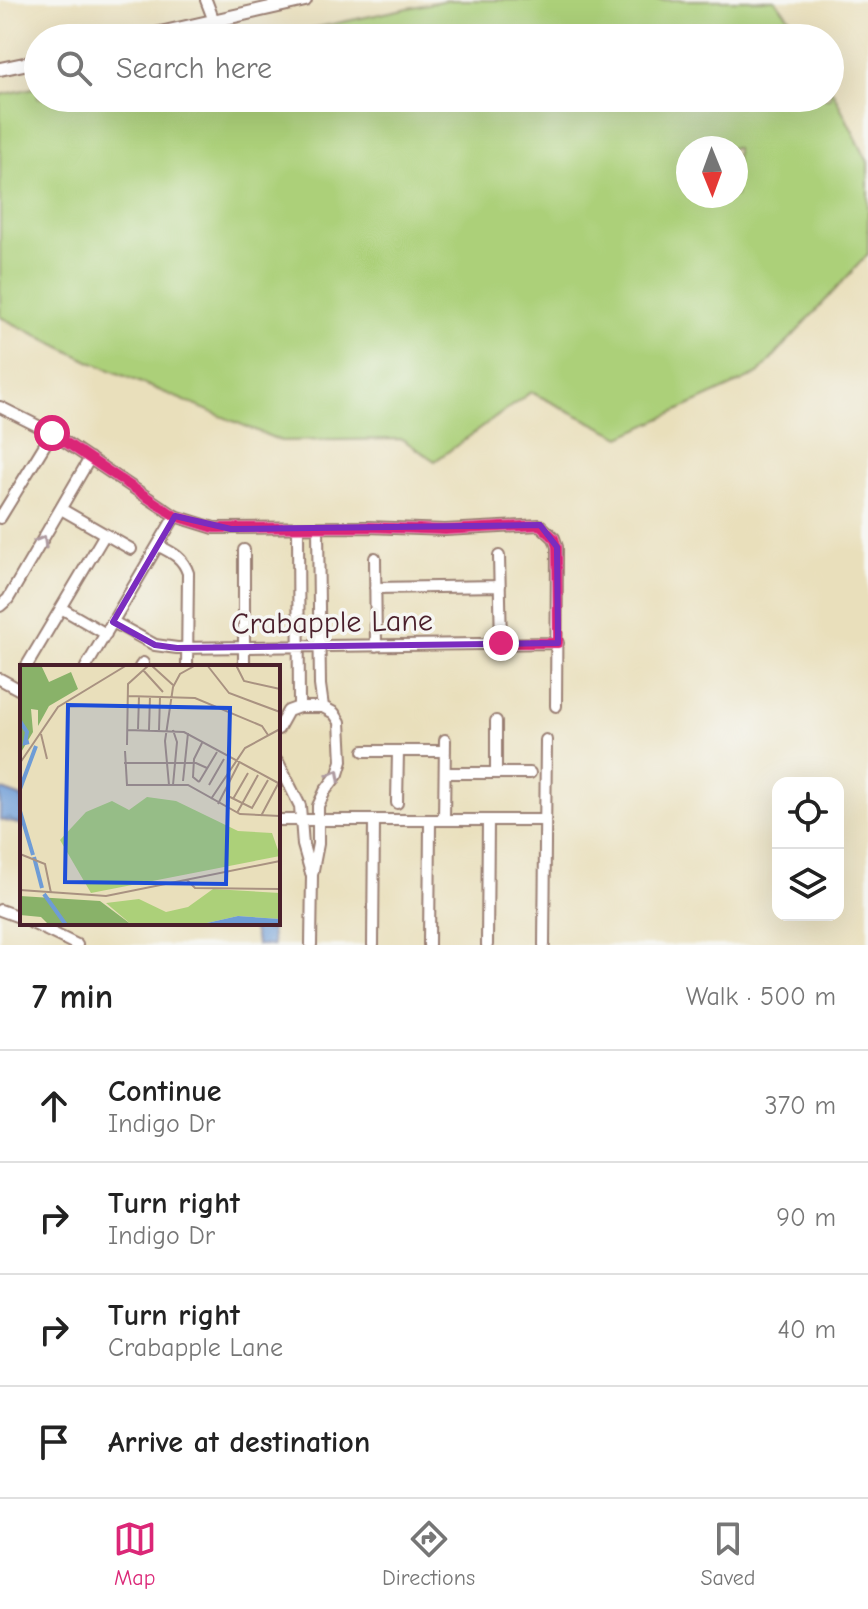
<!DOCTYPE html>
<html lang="en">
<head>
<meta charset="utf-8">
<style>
	:root { --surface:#fff; --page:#f2f2f2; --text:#222; --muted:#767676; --line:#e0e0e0; --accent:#db2777 }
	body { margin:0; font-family:"Comic Neue",sans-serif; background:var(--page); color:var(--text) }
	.controls { position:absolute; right:24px; bottom:24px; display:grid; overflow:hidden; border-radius:16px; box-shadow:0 8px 32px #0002 }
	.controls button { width:72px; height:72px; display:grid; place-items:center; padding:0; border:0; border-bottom:2px solid var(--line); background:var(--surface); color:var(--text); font:40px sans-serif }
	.compass { position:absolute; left:676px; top:136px; width:72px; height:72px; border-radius:50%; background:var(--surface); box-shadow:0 8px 32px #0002; rotate:179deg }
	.stop { position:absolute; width:24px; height:24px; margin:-18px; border:6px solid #db2777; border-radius:50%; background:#fff }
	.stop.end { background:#db2777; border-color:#fff; box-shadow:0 2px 8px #0008 }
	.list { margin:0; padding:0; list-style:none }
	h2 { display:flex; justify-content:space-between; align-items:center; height:104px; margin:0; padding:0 32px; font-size:34px }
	h2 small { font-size:26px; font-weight:400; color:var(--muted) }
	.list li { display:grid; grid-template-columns:52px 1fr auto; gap:24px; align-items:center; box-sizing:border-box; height:112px; padding:0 32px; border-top:2px solid var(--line) }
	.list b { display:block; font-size:30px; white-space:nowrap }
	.list p { margin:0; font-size:26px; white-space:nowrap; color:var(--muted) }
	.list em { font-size:26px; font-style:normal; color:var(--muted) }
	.icon { flex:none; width:44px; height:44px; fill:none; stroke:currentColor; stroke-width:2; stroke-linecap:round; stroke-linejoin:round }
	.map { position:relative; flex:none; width:868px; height:945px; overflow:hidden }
	.search { position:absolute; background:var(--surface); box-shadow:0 8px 32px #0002; left:24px; right:24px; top:24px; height:88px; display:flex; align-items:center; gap:20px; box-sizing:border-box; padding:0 28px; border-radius:44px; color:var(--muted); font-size:30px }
	.sheet { height:552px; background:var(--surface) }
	nav { display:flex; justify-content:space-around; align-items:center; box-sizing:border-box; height:112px; border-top:2px solid var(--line); background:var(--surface); font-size:22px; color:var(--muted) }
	nav a { display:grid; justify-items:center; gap:4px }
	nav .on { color:var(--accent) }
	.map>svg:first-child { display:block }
	.grass { fill:#acd079; stroke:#7b7852; stroke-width:2; fill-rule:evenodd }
	.water { fill:url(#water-ripples); stroke:#5c5e80; stroke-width:2 }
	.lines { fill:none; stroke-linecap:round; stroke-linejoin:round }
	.minor-casing { stroke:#9a7f73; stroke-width:14 }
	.major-casing { stroke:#9a7f73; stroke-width:16 }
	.minor { stroke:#fff; stroke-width:10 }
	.major { stroke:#fff; stroke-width:12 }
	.oneway { stroke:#ae9aa0 }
	.route { stroke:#db2777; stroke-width:10 }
	.marked { fill:none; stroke:#7b2cbf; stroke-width:6; stroke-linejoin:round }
	.labels { text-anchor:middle; stroke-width:7; stroke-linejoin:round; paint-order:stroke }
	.street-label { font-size:30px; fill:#4a1f2b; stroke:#f6f6f2 }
	.inset-river { fill:none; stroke:#6e9cd6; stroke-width:4 }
	.inset-road { fill:none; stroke:#a99281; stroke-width:2 }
	.view { fill:#1d4ed8; fill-opacity:0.15; stroke:#1d4ed8; stroke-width:4 }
	.inset-edge { fill:none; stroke:#4a1f2b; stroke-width:4 }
</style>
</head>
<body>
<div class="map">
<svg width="868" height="945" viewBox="0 0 868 945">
	<defs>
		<pattern id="water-ripples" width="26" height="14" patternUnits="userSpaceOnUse" patternTransform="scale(2)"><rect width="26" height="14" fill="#6e9cd6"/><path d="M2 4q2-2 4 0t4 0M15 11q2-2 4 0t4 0" fill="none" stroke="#5c7fae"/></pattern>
	</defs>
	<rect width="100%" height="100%" fill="#f6f6f2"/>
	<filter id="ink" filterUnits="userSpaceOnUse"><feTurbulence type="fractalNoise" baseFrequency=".0125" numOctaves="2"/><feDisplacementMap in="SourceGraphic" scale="16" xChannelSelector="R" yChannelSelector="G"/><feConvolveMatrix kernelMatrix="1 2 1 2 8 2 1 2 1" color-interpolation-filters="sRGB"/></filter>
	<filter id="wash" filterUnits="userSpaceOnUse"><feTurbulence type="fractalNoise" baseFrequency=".006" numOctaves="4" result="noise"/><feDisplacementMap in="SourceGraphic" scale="32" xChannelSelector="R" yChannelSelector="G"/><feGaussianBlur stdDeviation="1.8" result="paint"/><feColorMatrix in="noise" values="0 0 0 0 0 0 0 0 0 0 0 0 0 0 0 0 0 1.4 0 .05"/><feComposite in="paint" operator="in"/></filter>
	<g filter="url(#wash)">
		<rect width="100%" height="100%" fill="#e9dfbb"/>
		<path class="grass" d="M446 0H775L806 38H267Z
			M830 86 868 162V254L758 374 621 437 531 392 435 461 402 439 281 441 91 362 0 317V95L38 87V98H830ZM688 148H736V196H688Z"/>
		<path class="water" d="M0 789 22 797V825L0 820Z
			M251 923H270L273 945H257Z"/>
	</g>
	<g filter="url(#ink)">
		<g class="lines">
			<defs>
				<path id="minor" d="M206 0 214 21
					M0 407 52 433 175 516 214 528 368 527 445 530 540 525 554 538 557 547 556 706
					M61 509 131 549
					M0 518 52 433
					M159 546C173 553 183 558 188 573L187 667
					M244 550V667
					M499 556 501 643
					M375 558 376 646
					M375 588 500 586
					M0 606 8 599 90 458
					M61 608 106 634
					M113 622 155 645 177 648 558 643
					M26 667 105 534
					M86 667 175 516
					M140 667 143 663
					M0 679 22 691
					M299 707H323
					M496 721V773
					M278 729 288 711 299 707 298 529
					M364 751H445
					M278 762 300 806 303 845 311 873
					M445 773H530
					M397 803 398 751
					M278 820H544
					M444 820 445 740
					M0 910 22 918
					M32 923 77 945
					M311 945 312 875 318 844V806L325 791 338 774 342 761 340 722 334 713 323 707 320 685 318 528
					M373 945 374 820
					M429 945 430 821
					M487 945 488 820
					M544 945 546 740"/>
				<path id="major" d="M138 38 305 0
					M0 69 38 61"/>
			</defs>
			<use href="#minor" class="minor-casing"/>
			<use href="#major" class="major-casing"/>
			<use href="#minor" class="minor"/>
			<use href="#major" class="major"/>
		</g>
		<defs><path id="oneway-chevron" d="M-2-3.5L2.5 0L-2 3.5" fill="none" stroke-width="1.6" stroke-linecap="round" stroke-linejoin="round" transform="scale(2)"/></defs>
		<g class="oneway">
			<use href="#oneway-chevron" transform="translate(42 541) rotate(-60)"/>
			<use href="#oneway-chevron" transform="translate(335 775) rotate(-62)"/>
		</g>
	</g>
	<g class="lines" filter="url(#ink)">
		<path class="route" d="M52 433 175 516 214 528 368 527 445 530 540 525 554 538 557 547 558 643H501"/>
	</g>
	<path class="marked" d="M175 516 231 529 540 525 557 547 558 643 177 648 155 645 113 622Z"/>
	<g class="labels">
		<g class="street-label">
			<text transform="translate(332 622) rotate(-1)" y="10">Crabapple Lane</text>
		</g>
	</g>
	<g transform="translate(20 665)">
		<rect width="260" height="260" fill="#e9dfbb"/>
		<path d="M127 132 156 136 218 166 252 168 260 191 71 228 40 175 66 147 92 136 109 145Z" fill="#acd079"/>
		<path d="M0 0H21L29 17 51 7 58 24 29 41 18 61V45L11 44 13 67 0 89ZM0 231 80 236 112 260H29L21 252 0 250Z" fill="#89b269"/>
		<path d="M193 224 260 228V254L218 251 178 260H112L86 238 119 234 146 247 168 242Z" fill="#acd079"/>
		<path d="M218 251 260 254V260H178Z" fill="#6e9cd6"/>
		<path class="inset-river" d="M0 56 7 67 5 78 9 77M0 124 16 81M0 146 13 190M14 192 22 223M24 229 46 260"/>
		<path class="inset-road" d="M131 0 153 20M187 0 209 28 260 47M216 0 224 16 260 24M123 5 143 27M108 31 175 33 242 61 248 70M118 64 119 31M108 65 164 67 260 119M129 65 130 31M139 65 140 32M21 69 27 94M107 80 108 19 129 0M105 86 107 120H168L220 149 260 151M0 98 38 42 107 0M104 98H176L187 103M163 116 168 68M179 117 173 112 174 94 182 78M179 117 197 87M149 120 145 76 153 22 160 9 176 0M153 120 157 77 153 65M189 120 204 94M208 131 232 143 248 115M191 134 225 83 260 64M213 134 228 108M198 139 219 98M217 148 238 110M241 151 258 119M0 165V190M0 189 25 199 31 228M167 215 175 223 260 224M0 225 86 231 260 196"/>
		<path class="view" d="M48 40 210 43 206 219 45 217Z"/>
		<rect width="260" height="260" class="inset-edge"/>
	</g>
</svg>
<div class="controls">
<button><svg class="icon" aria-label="locate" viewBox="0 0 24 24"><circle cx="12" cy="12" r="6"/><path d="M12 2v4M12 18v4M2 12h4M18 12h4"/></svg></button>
<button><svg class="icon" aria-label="layers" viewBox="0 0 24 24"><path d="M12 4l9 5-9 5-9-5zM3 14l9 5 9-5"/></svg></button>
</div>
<svg class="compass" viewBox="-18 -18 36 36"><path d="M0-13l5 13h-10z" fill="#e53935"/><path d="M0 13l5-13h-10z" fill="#767676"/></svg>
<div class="stop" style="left:52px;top:433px"></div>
<div class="stop end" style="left:501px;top:643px"></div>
<div class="search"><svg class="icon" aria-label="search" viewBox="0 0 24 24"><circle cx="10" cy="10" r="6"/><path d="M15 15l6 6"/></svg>Search here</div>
</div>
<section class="sheet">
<h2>7 min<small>Walk · 500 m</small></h2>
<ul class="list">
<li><svg class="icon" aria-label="ahead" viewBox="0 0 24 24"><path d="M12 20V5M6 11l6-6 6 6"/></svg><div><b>Continue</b><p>Indigo Dr</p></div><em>370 m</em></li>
<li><svg class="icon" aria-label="right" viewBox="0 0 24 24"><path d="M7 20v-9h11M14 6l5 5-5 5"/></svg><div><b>Turn right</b><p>Indigo Dr</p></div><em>90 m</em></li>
<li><svg class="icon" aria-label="right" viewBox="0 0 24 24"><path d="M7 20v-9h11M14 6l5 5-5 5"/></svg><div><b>Turn right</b><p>Crabapple Lane</p></div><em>40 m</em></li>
<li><svg class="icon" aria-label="arrive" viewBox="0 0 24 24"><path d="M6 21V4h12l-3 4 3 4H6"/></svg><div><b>Arrive at destination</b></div></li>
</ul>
</section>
<nav>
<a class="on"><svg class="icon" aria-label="map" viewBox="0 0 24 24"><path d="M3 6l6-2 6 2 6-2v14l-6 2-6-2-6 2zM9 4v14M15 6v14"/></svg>Map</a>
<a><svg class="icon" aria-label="directions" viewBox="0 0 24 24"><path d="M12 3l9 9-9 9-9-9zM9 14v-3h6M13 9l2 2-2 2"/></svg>Directions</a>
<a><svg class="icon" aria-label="saved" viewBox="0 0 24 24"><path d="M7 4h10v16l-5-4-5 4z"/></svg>Saved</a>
</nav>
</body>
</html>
